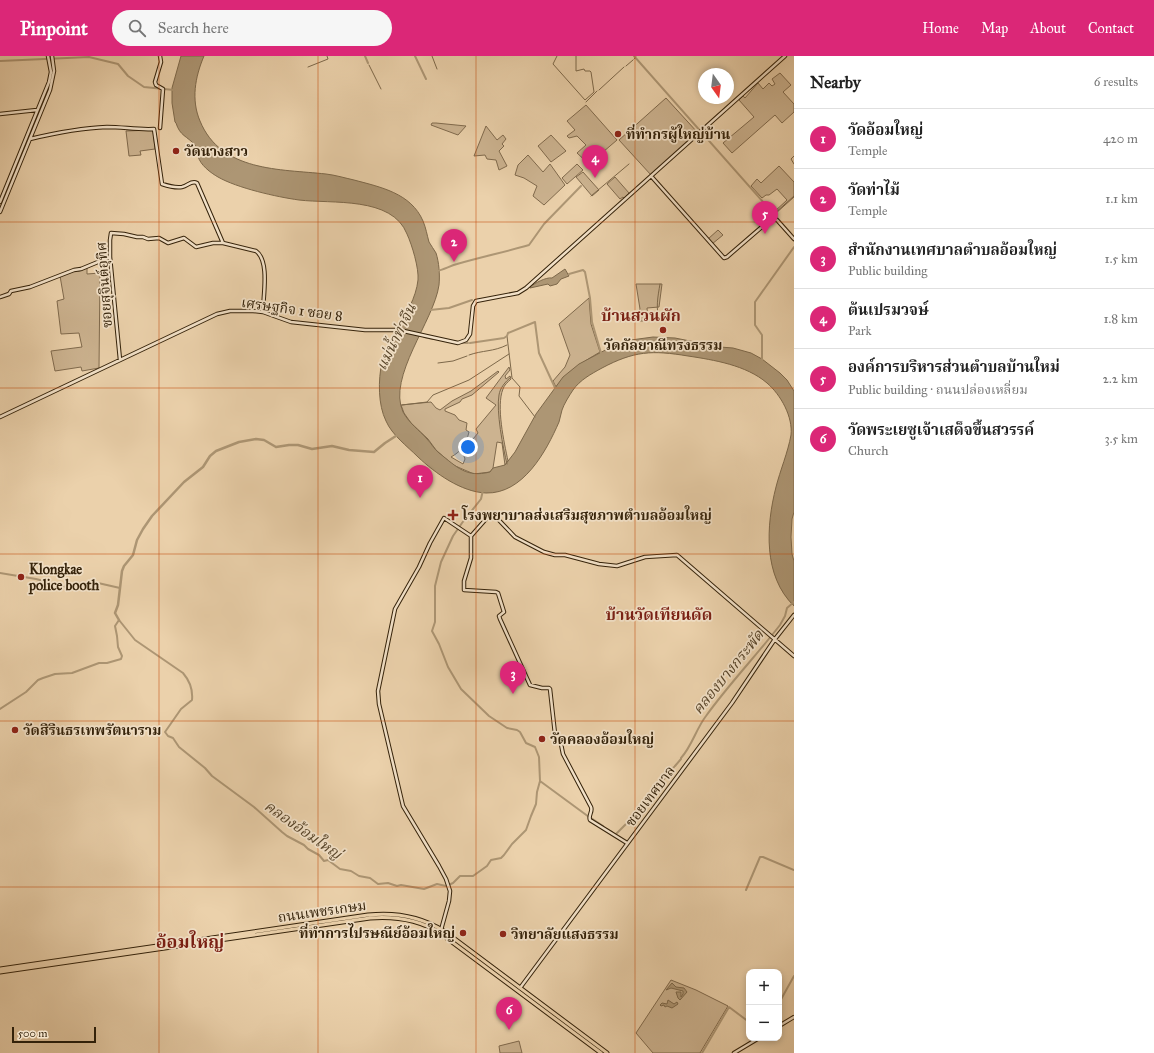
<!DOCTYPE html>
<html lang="en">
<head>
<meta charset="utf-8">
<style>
	:root { --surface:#fff; --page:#f6f6f6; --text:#222; --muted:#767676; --line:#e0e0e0; --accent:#db2777 }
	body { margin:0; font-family:"IM FELL Great Primer","Noto Serif Thai",serif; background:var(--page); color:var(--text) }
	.controls { position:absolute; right:12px; bottom:12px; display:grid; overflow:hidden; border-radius:8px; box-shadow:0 2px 6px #0003 }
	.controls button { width:36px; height:36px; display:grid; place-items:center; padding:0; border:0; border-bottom:1px solid var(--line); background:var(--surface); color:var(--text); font:20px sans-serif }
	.compass { position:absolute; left:698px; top:12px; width:36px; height:36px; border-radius:50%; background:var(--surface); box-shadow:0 2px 6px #0003; rotate:166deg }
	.scale { position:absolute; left:12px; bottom:10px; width:84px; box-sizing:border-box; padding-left:4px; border:2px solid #34220a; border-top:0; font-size:11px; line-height:14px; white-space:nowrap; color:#34220a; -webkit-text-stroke:3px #f2e1c8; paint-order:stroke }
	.you { position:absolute; left:468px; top:391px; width:14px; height:14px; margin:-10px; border:3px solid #fff; border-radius:50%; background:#1a73e8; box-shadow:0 0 0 6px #1a73e833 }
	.badge { display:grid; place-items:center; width:26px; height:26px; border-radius:50%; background:var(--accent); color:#fff; font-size:13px; font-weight:700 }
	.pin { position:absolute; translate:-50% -33px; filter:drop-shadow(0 1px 2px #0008) }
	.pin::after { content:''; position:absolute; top:21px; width:14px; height:12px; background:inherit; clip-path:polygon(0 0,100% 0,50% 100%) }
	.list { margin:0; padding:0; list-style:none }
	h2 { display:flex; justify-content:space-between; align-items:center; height:52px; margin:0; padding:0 16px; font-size:17px }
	h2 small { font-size:13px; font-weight:400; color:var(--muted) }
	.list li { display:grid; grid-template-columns:26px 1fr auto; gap:12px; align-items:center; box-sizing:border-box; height:60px; padding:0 16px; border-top:1px solid var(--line) }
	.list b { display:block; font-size:15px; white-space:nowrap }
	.list p { margin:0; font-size:13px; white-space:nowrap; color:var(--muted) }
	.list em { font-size:13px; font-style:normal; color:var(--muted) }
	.icon { flex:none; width:22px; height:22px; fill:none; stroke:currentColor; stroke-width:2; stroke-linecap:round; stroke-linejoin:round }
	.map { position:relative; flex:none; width:794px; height:997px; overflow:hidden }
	header { display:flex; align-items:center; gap:24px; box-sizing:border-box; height:56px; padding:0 20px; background:var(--accent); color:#fff }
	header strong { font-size:19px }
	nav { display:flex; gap:22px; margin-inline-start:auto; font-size:14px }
	.search { width:280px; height:36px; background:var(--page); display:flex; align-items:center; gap:10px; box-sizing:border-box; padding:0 14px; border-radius:22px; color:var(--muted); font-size:15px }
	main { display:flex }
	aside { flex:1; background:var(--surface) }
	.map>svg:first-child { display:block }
	.green { fill:#ccb390; stroke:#806a4d }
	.water { fill:#ad9674; stroke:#7d684a }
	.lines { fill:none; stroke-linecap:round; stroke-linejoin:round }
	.stream { stroke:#7d684a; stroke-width:1 }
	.canal { stroke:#ad9674; stroke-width:2 }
	.river { stroke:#ad9674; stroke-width:2.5 }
	.secondary-casing { stroke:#34220a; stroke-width:4.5 }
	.primary-casing { stroke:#34220a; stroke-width:5 }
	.secondary { stroke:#f2e1c8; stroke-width:2.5 }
	.primary { stroke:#ebd1ab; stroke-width:3 }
	.grid { fill:none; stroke:#c44e0c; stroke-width:1; stroke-opacity:0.55 }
	.poi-dot { fill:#8f2418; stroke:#f2e1c8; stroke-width:1.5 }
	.labels { text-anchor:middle; stroke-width:3.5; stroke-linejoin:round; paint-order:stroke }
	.poi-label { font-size:14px; font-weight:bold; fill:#34220a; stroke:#f2e1c8; text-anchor:start }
	.street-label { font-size:14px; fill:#34220a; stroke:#f2e1c8 }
	.water-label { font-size:15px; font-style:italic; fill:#58452a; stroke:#f2e1c8 }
	.quarter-label { font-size:16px; font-weight:bold; fill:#7a1f14; stroke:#f2e1c8 }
	.district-label { font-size:18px; font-weight:bold; fill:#7a1f14; stroke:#f2e1c8 }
</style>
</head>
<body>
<header>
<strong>Pinpoint</strong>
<div class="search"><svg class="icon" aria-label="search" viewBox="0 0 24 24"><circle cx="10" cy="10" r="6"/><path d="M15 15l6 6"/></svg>Search here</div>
<nav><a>Home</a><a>Map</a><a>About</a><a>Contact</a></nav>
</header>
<main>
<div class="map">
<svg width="794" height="997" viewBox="0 0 794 997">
	<rect width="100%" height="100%" fill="#ebd1ab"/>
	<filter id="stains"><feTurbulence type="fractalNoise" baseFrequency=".005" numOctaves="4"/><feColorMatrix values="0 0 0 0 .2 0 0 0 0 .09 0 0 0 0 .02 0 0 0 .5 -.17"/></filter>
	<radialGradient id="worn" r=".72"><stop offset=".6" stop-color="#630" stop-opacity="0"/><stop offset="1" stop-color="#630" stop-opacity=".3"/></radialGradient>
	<path class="green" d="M780 17 791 29 783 36 794 48V56L782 67 775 59 732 97 723 87 754 61 739 44 743 40 745 42 758 27 763 33 769 27 772 30 775 28 772 23Z
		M666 42 698 77 651 119 619 84Z
		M586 49 617 84 589 108 577 97 586 89 577 80 569 82 567 80 575 74 567 65Z
		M432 67H436L466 70 458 79 431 69Z
		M486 70 497 84 503 79 506 83 502 88 504 90 499 95 507 110 499 114 496 104 487 103 485 99 474 100Z
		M153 74 155 93 140 95 141 99 129 100 126 75Z
		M551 79 566 95 551 106 538 90Z
		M528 99 543 116 550 108 565 129 544 149 533 140 537 130 524 122 515 119 518 109Z
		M577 108 583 114 567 128 562 122Z
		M779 110 794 126V141L775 158 774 156 787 144 777 133 769 139H766L762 142 751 130 757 123 761 127Z
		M583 116 599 134 592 140 576 121Z
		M615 121 629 137 624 142 623 141 620 143 607 128Z
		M718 174 723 179 712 188 708 183Z
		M87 212V218L100 217 99 312 82 315 81 311 55 315 51 295 82 291 79 277 61 278 57 245 64 243 60 220 75 214 79 215Z
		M636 228H662L659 251 647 252 648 265H620V257L629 258 637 257 640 253Z
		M589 242 591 268 600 296C583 306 568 315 556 331L553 325 565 311 570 299 559 268Z
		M509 311 510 314 505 320 506 323 510 320 511 323C508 326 504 329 503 333 496 350 504 386 508 405L505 409 502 387 497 386 493 412 490 416 474 418 453 409 436 394 428 383 411 367 404 357 401 349 431 346 436 352 440 354 452 345 471 335 498 315 499 316 472 339 462 343 460 346 445 353V355L455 359 459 364 467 367 466 374 469 376C466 388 462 395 451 401L463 408 465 403 462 395 470 382 473 383 478 377 476 373 496 349 486 342Z
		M671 924 696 934 728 950 700 997H653L636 977Z
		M519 985 522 997H500L499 990Z"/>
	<path class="water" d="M181 0H204C195 21 191 44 200 65 221 116 280 113 326 118 335 119 345 122 354 124 380 131 411 137 423 165 426 172 427 179 429 186 431 190 434 193 436 197 439 206 440 219 439 229 434 265 387 321 403 356 409 367 419 374 427 383 431 387 434 393 439 397 457 411 466 422 490 416L493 412 505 409 515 396 536 358 563 321 579 308 611 291 631 284 653 281 675 282 720 291 733 292 751 297 762 303 780 317 787 324 794 335V456L792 463 791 481 792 498 794 505V550C763 520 766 470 776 431 780 415 788 396 791 379 793 361 781 339 767 327 746 309 714 304 688 300 652 294 634 295 602 312 591 318 580 324 573 334 569 340 564 348 562 354 561 358 560 362 559 366 546 396 523 438 486 437 461 436 435 417 418 401 407 390 392 379 386 365 378 349 378 324 382 306 385 295 392 284 397 274 406 258 416 242 418 224 419 212 412 189 407 178 392 140 332 148 299 144 277 141 237 132 218 121 211 117 200 109 198 100 196 94 199 95 195 89 187 80 180 80 176 67L175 66 172 47V32Z
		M565 213 569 220 561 223 557 228 550 230 548 228 530 232V231C535 227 546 221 552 222Z
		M672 927 676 931 684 932 687 936 680 944 678 942 676 936H681V941L683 938V935L671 932 666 934Z
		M668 944 674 948 677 946 678 948 672 952 667 950 665 951 664 949 661 950 660 949 662 947 667 948Z"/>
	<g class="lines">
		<path class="stream" d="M432 0 437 13
			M557 0 553 8 585 44 594 36 591 16 590 15H585L584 13 576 15V0
			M634 3 636 1
			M369 9 381 33
			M626 10 633 4
			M308 11 328 3 327 0
			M599 34 624 11
			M586 46 597 35
			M702 76 787 0
			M794 100 791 103 794 108
			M591 140 629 108
			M774 158 794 140
			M660 265C655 254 658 240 660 228
			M507 280 512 322 520 331 519 340 535 361
			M469 299C483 294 493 296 507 289
			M438 307 453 305 467 300
			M402 349 427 346 433 339 469 324 509 298
			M507 408C503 392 496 355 499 339 500 332 505 326 511 321"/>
		<path class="canal" d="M365 0 368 7
			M415 0 426 23
			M634 0 794 181
			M0 5 89 1 118 8 128 20 144 31 174 34
			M436 215C444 214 449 210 457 208 481 201 505 196 529 189L544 168 581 130
			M569 218 583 214 585 216 590 242 592 266 601 297
			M430 254 449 252 472 244
			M424 281 433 283
			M460 287H468
			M470 287 504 282 507 280 508 277 535 266 539 297 556 334
			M762 306V279L755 269V246L794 191
			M0 517 36 523 66 531 81 527 89 531 98 527 120 532
			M0 653 26 636 38 624 43 622 55 618 72 617 99 607H107L121 603 122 600 118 591 117 580 115 570 119 564 135 584 183 617C189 624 193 634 192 644L181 653 165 676 168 680 173 682 179 691 205 712 212 720 254 751 282 776 287 780 304 789 308 793 319 799 324 805 328 804 340 813 351 815 359 820 370 822 378 828 388 827 397 830 401 829 424 833 437 828 446 830 453 827 460 820H473L487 810 491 804 501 802 504 799 512 788 526 774 531 760 536 748 537 736 540 725 539 701 535 691 526 687 520 676 517 674 507 672 489 660 461 633 448 611 439 588 432 575 435 566V530L441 506 453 480 462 467 481 443 483 434
			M681 702C692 690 696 673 706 660 729 628 756 600 780 569L785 560 787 552 794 546
			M675 710 681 703
			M540 725 589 761
			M647 743 674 711
			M591 762 603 770
			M629 764 646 744
			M607 773 612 776
			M616 778 626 768
			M746 834 760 801H763L794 814
			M779 947 794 920
			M702 997 729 951 749 966"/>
		<path class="river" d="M119 564 115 557 118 549 122 515 124 510 133 499 137 484 143 473 152 460 184 426 203 411 210 400 216 395 239 386 256 383 264 384 276 391 289 389H298L312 393 332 390 349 394 374 396 385 387 399 378"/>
		<defs>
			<path id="secondary" d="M0 58 37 54
				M160 72 163 33 156 29 155 26 161 6 160 0
				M30 83C55 77 81 72 107 71 123 71 138 74 154 73L162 128C168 130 175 132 182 131 188 130 191 124 197 127L223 187
				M651 120 724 202 727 201 771 163 777 164 794 183
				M0 146 49 26 51 16 48 0
				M0 156 50 34 54 15 52 0
				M0 241 9 238 11 235 30 231 74 214 81 213 110 201
				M120 304 110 201V184L111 177 124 178 137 181H143L148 183 159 182 168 187 184 182 196 191 213 187H223L256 195C270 205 263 240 263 256
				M0 361 217 258 230 255H253L263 256 291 266 365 274H399L458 287 466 284 470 278 473 250 476 245 518 237 526 232 785 0
				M471 480V502L464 525V534L496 536 498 537 504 556 499 560 500 563 530 629 542 632H549L550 633 555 678 560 683 563 698 591 751C593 756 588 759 590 764L627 787
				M471 480 486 463 493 458 515 481 544 496 555 499H565L599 508 617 510 645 501 677 499 794 600
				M441 874 449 845 450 835 446 823 439 810 403 750 379 648 378 635 395 553 419 511 430 487 444 462 471 480
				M520 932 732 647 775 583 794 559
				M779 970 794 961
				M734 997 759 982"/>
			<path id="primary" d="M0 913 368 859C396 856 420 860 444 875L607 997
				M0 916 370 862C395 860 418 863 440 877L601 997"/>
		</defs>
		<use href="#secondary" class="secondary-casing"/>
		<use href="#primary" class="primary-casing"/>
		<use href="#secondary" class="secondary"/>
		<use href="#primary" class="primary"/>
	</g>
	<path class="grid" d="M159 0V997M318 0V997M476 0V997M635 0V997M0 166H794M0 332H794M0 498H794M0 665H794M0 831H794"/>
	<g class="poi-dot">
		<circle cx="618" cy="78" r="4"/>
		<circle cx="176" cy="95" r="4"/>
		<circle cx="663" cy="274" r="4"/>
		<path d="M451 453h4v4h4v4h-4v4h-4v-4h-4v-4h4z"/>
		<circle cx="21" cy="521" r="4"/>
		<circle cx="15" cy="674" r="4"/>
		<circle cx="542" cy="683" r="4"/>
		<circle cx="463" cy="877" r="4"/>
		<circle cx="503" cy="878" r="4"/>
	</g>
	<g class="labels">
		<g class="poi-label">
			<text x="626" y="83">ที่ทำกรผู้ใหญ่บ้าน</text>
			<text x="184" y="100">วัดนางสาว</text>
			<text x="663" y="294" text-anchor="middle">วัดกัลยาณีทรงธรรม</text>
			<text x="462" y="464">โรงพยาบาลส่งเสริมสุขภาพตำบลอ้อมใหญ่</text>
			<text x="29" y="518">Klongkae<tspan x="29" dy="16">police booth</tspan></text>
			<text x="23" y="679">วัดสิรินธรเทพรัตนาราม</text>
			<text x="550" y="688">วัดคลองอ้อมใหญ่</text>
			<text x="455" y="882" text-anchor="end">ที่ทำการไปรษณีย์อ้อมใหญ่</text>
			<text x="511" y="883">วิทยาลัยแสงธรรม</text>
		</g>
		<g class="street-label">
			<text transform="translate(104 229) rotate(-94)" y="5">ซอยสุจินต์อุทิศ</text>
			<text transform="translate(292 253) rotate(8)" y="5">เศรษฐกิจ 1 ซอย 8</text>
			<text transform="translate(650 740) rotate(-53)" y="5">ซอยเทศบาล</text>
			<text transform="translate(322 855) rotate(-8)" y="5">ถนนเพชรเกษม</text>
		</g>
		<g class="water-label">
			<text transform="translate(396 281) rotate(-64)" y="5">แม่น้ำท่าจีน</text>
			<text transform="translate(728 616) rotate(-51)" y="5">คลองบางกระพัด</text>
			<text transform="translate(303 774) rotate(35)" y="5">คลองอ้อมใหญ่</text>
		</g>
		<g class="quarter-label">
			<text x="641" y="265">บ้านสวนผัก</text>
			<text x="659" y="564">บ้านวัดเทียนดัด</text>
		</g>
		<g class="district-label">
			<text x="190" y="892">อ้อมใหญ่</text>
		</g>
	</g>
	<rect width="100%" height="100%" filter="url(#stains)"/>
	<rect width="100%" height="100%" fill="url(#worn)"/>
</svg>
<div class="controls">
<button>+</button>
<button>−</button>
</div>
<svg class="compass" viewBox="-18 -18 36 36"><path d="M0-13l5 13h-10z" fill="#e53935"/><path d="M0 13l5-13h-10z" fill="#767676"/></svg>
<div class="scale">500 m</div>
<div class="you"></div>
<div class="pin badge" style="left:420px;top:442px">1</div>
<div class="pin badge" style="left:454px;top:206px">2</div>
<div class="pin badge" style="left:513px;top:638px">3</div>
<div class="pin badge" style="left:595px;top:122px">4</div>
<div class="pin badge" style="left:765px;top:178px">5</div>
<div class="pin badge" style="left:509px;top:974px">6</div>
</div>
<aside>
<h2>Nearby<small>6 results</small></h2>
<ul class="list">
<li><span class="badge">1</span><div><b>วัดอ้อมใหญ่</b><p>Temple</p></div><em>420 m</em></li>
<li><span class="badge">2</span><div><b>วัดท่าไม้</b><p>Temple</p></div><em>1.1 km</em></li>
<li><span class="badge">3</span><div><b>สำนักงานเทศบาลตำบลอ้อมใหญ่</b><p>Public building</p></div><em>1.5 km</em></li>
<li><span class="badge">4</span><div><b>ต้นเปรมวจษ์</b><p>Park</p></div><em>1.8 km</em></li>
<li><span class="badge">5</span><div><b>องค์การบริหารส่วนตำบลบ้านใหม่</b><p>Public building · ถนนปล่องเหลี่ยม</p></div><em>2.2 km</em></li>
<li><span class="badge">6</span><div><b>วัดพระเยซูเจ้าเสด็จขึ้นสวรรค์</b><p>Church</p></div><em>3.5 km</em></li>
</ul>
</aside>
</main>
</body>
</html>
